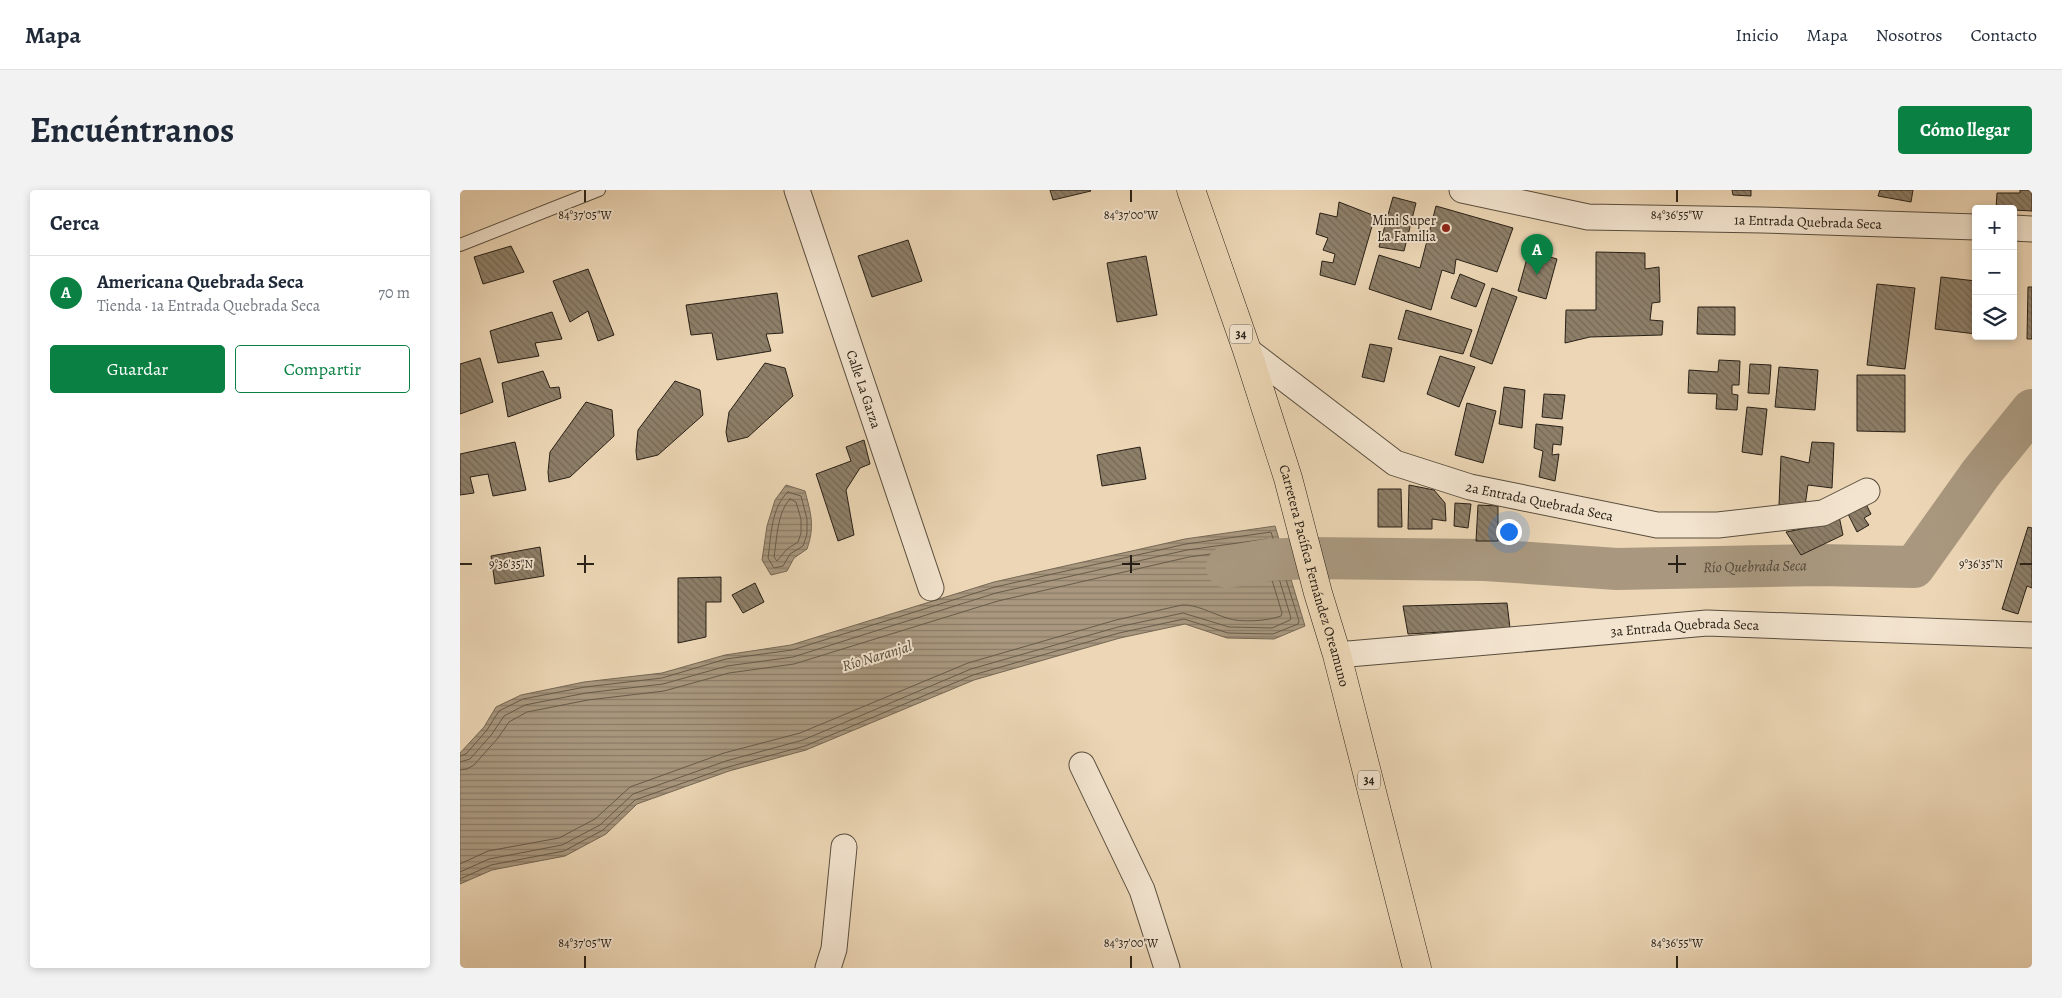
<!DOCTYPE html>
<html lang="es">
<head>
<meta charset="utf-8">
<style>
	:root { --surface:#fff; --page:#f2f2f3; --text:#1f2937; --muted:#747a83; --line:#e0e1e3; --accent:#0b8043 }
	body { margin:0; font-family:Alegreya,serif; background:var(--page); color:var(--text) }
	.controls { position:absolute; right:15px; top:15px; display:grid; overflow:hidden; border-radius:5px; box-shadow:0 2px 8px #0003 }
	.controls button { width:45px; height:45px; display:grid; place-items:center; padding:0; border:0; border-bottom:1px solid var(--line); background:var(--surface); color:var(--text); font:25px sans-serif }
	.you { position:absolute; left:1048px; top:341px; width:18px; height:18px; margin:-12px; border:4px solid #fff; border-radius:50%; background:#1a73e8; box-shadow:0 0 0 8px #1a73e833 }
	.badge { display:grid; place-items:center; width:32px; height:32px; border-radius:50%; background:var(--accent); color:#fff; font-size:16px; font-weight:700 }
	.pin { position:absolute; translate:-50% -41px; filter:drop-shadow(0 1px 2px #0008) }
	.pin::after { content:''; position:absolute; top:26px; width:18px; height:15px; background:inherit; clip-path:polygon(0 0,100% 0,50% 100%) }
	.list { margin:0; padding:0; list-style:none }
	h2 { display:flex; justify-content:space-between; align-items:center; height:65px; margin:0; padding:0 20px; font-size:21px }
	h2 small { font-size:16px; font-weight:400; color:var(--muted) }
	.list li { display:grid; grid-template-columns:32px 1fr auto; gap:15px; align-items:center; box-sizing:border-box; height:75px; padding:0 20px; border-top:1px solid var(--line) }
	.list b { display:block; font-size:19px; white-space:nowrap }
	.list p { margin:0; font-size:16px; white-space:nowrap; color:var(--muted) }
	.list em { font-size:16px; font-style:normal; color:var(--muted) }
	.actions { display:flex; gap:10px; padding:15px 20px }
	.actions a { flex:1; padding:11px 0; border:1px solid var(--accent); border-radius:5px; text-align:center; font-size:18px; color:var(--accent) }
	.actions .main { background:var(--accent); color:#fff }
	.icon { flex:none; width:28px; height:28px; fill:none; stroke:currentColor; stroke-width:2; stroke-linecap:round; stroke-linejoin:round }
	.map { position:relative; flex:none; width:1572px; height:778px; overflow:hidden; border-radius:5px }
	header { display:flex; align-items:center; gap:30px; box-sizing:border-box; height:70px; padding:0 25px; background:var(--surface); border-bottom:1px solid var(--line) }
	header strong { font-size:24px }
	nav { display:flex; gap:28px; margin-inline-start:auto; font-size:18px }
	.intro { display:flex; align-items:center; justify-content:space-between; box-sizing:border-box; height:120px; padding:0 30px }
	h1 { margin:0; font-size:35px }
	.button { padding:12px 22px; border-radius:5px; background:var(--accent); color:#fff; font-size:18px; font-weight:700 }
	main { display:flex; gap:30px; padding:0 30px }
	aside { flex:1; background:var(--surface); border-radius:5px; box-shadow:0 2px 8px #0003 }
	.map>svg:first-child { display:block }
	.water { fill:url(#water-rules); stroke:#756855 }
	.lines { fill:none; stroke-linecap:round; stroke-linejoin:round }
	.shore { stroke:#685c4a; stroke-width:1 }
	.river { stroke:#a9987f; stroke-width:42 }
	.building { fill:url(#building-back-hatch); stroke:#282016 }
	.lane-casing { stroke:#594e3e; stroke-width:14 }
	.street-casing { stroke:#594e3e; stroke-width:27 }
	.highway-casing { stroke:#282016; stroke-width:29 }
	.lane { stroke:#f3e4cf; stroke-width:12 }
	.street { stroke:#f3e4cf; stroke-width:25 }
	.highway { stroke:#ecd6b5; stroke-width:28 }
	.ticks { fill:none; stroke:#282016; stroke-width:2 }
	.poi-dot { fill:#8f2418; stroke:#f3e4cf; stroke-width:2 }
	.labels { text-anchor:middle; stroke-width:4; stroke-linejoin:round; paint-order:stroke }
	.shield { fill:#f3e4cf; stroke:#655b4e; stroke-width:1 }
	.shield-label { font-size:12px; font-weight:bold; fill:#282016 }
	.poi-label { font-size:14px; fill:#282016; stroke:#f3e4cf; text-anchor:end }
	.street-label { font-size:14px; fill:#282016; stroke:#f3e4cf }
	.water-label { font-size:15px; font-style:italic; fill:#554a3b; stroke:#f3e4cf }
	.ticks-label { font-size:12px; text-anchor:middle; fill:#282016; stroke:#f3e4cf; stroke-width:4; stroke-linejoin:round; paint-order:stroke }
</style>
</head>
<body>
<header>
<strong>Mapa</strong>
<nav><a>Inicio</a><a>Mapa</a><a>Nosotros</a><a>Contacto</a></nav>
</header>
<div class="intro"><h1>Encuéntranos</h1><a class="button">Cómo llegar</a></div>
<main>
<aside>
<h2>Cerca<small></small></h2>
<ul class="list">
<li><span class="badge">A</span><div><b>Americana Quebrada Seca</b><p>Tienda · 1a Entrada Quebrada Seca</p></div><em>70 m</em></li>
</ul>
<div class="actions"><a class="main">Guardar</a><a>Compartir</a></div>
</aside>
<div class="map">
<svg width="1572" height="778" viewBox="0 0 1572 778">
	<defs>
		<pattern id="water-rules" width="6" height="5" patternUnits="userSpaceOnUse" patternTransform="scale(1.25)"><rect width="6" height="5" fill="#a9987f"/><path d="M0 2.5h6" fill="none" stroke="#8a7c67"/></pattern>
		<pattern id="building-back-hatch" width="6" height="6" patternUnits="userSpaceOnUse" patternTransform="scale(1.25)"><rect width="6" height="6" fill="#8e7f69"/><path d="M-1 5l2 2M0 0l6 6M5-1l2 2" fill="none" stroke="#746855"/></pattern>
	</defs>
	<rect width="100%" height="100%" fill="#ecd6b5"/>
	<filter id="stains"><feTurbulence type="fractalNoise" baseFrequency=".004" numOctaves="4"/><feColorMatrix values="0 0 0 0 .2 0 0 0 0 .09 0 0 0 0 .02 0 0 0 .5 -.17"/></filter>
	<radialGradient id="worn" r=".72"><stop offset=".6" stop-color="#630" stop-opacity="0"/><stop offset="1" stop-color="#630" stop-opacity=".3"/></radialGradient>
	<path class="water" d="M326 295 345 301C351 324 355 336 347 359L334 368 327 381 311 385 302 370 307 336 315 310Z
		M815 336 845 436 814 449 767 448 725 434 660 448 514 490 346 560 269 581 177 614 146 644 105 666 32 680 0 694V563L24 537 36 517 61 505 124 492 202 483 265 465 331 455 534 392 725 349Z"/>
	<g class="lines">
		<path class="shore" d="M328 302 341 306 347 329V344L343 356 330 364 323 376 314 378 308 368C311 347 311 317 328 302Z
			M330 309 336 312 341 329V343L338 352 327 359 317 371 314 367C317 349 317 322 330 309Z
			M0 566 6 564 27 540 39 521 63 509 125 497 202 488 266 469 332 460 535 397 726 354 811 342 839 431 838 434 813 444 768 443 724 429 659 443 513 485 345 556 268 577 175 610 143 640 104 661 31 675 0 689
			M0 572 10 569 32 544 44 526 65 515 126 503 203 494 267 476 333 467 536 403 727 360 807 349 831 428 830 430 812 438 769 437 723 423 658 437 511 479 343 550 266 571 173 604 140 635 102 655 29 669 0 682
			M0 580 7 579 14 575 38 548 49 532 67 522 128 510 204 501 269 483 334 474 538 411 729 367 802 357 822 423 821 426C808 431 780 433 767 428 753 424 736 414 722 415L656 430 508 473 340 543 264 563 170 597 135 629 99 648 28 661 0 674"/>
		<path class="river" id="s1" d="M767 377 807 370 848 368 1025 370 1157 379 1360 375 1454 377 1521 283 1572 220"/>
	</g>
	<path class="building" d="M590 0H630L631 1 593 10Z
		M1272 0H1291V6L1273 5Z
		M1420 0H1453L1451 12 1418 6Z
		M1560 0H1572V21L1536 19 1537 3H1560Z
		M933 7 956 13 944 61 919 57Z
		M879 12 915 26 895 95 860 85 862 71 873 73 875 64 863 60 868 48 856 44 860 23 877 27Z
		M976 16 1053 38 1037 82 996 69 994 84 982 80 971 120 909 99 919 65 960 78Z
		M448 50 462 91 412 107 398 66Z
		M51 56 64 82 23 94 14 67Z
		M1069 61 1097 69 1086 109 1058 101Z
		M1136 62 1185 63V79L1199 77 1200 112 1192 113 1190 130 1203 131 1202 145 1130 147 1105 153 1106 120H1136Z
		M686 66 697 125 657 132 647 73Z
		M128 79 154 145 138 151 128 121 110 132 93 91Z
		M1000 84 1025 94 1016 117 991 108Z
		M1481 87 1516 91V144L1475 139Z
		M1417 94 1455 98 1445 179 1407 175Z
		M1568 97H1572V149H1567Z
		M1032 98 1057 107 1032 174 1010 166Z
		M317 103 323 143 306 144 311 161 257 170 252 143 231 145 226 115Z
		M1238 117H1275V145L1237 144Z
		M946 120 1012 140 1003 164 938 149Z
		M92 122 102 149 75 153 79 166 38 173 30 141Z
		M910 154 932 158 924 192 902 187Z
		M980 166 1015 177 999 217 967 204Z
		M20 168 33 212 0 224V174Z
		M1259 170 1280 171 1279 195H1272V204L1278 205 1277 220 1256 219 1257 204 1228 203 1229 180 1258 182Z
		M305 173 325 178 333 206 288 247 268 252 266 242 269 222Z
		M1290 174 1311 175 1309 204 1288 203Z
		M1319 177 1358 180 1355 220 1315 217Z
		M83 181 90 198 99 197 101 208 48 227 42 193Z
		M1397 185H1445V242L1397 241Z
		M215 191 240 200 243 225 198 265 177 270 176 261 178 240Z
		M1044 197 1065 200 1062 238 1039 234Z
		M1084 204 1105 205 1102 229 1082 227Z
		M126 212 152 220 154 246 110 287 89 292 88 282 90 262Z
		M1007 213 1036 221 1023 273 995 265Z
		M1287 217 1307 219 1302 265 1282 262Z
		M1076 234 1103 237 1101 255 1093 254 1092 265 1099 264 1095 291 1079 287 1083 261 1074 258Z
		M404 250 410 274 400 278 386 300 394 345 378 351 356 284 391 271 386 257Z
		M55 252 66 300 33 306 28 284 10 287 14 303 0 305V264Z
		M1352 252 1374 253 1372 298 1348 295 1345 316 1319 315 1321 266 1349 273Z
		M680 257 686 289 642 296 637 265Z
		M949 295 974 300 985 313 986 331 972 329V339H948Z
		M918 299H941L942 337H918Z
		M995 313 1011 314 1008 338 994 336Z
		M1406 314 1411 324 1404 328 1409 335 1397 342 1388 324Z
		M1018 315 1038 316V351H1016Z
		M1379 326 1383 345 1341 365 1326 342 1357 336Z
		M1568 337 1572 338V398L1567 396 1558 424 1542 419Z
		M80 357 84 386 35 394 31 366Z
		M261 387V412H246V447L218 453V388Z
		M295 393 304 412 283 423 272 405Z
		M1047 413 1050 438 948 444 943 416Z"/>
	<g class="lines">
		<defs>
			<path id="lane" d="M0 55 139 0"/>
			<g id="street">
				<path id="s2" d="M337 0 471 398"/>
				<path id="s3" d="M1002 0 1128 27 1302 30 1516 37"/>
				<path d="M1553 38 1572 39"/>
				<path id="s4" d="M787 160 935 273 1010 297 1197 335H1258L1363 323 1407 301"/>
				<path id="s5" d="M877 465 1247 433 1572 445"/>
				<path d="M622 575 682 700 707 778"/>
				<path d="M368 778 374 759 384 657"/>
			</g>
			<g id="highway">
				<path id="s6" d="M731 0 787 160 828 288 858 403 877 465 957 778"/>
			</g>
		</defs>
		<use href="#lane" class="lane-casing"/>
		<use href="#street" class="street-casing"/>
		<use href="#highway" class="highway-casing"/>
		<use href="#lane" class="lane"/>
		<use href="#street" class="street"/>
		<use href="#highway" class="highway"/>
	</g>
	<path class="ticks" d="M125 0V12M671 0V12M1217 0V12M125 365V383M671 365V383M1217 365V383M0 374H12M117 374H134M662 374H680M1208 374H1226M1560 374H1572M125 766V778M671 766V778M1217 766V778"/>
	<circle class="poi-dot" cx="986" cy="38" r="5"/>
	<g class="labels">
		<g class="shield">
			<rect x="770" y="134.5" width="22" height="19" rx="4"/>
			<rect x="898" y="580.5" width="22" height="19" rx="4"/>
		</g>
		<g class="shield-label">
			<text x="781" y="148">34</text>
			<text x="909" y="594">34</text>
		</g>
		<g class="poi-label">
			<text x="976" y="35">Mini Super<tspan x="976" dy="16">La Familia</tspan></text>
		</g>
		<g class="street-label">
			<text dy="5" stroke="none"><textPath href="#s3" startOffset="349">1a Entrada Quebrada Seca</textPath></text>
			<text dy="5" stroke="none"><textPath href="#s2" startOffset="210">Calle La Garza</textPath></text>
			<text dy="5" stroke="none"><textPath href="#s4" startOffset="336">2a Entrada Quebrada Seca</textPath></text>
			<text dy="5" stroke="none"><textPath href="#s6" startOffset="405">Carretera Pacífica Fernández Oreamuno</textPath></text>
			<text dy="5" stroke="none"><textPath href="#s5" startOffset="349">3a Entrada Quebrada Seca</textPath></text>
		</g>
		<g class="water-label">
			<text dy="5" stroke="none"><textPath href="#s1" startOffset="529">Río Quebrada Seca</textPath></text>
			<text transform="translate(417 466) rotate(-17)" y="5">Río Naranjal</text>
		</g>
	</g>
	<g class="ticks-label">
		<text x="125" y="29">84°37'05"W</text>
		<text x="671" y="29">84°37'00"W</text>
		<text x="1217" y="29">84°36'55"W</text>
		<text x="51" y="378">9°36'35"N</text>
		<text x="1521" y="378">9°36'35"N</text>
		<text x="125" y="757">84°37'05"W</text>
		<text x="671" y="757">84°37'00"W</text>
		<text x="1217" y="757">84°36'55"W</text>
	</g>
	<rect width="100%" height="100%" filter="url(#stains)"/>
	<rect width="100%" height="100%" fill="url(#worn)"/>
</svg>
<div class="controls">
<button>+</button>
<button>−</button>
<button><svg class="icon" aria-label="layers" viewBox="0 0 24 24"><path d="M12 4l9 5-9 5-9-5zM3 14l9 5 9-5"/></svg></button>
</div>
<div class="you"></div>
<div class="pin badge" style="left:1077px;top:85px">A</div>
</div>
</main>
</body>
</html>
